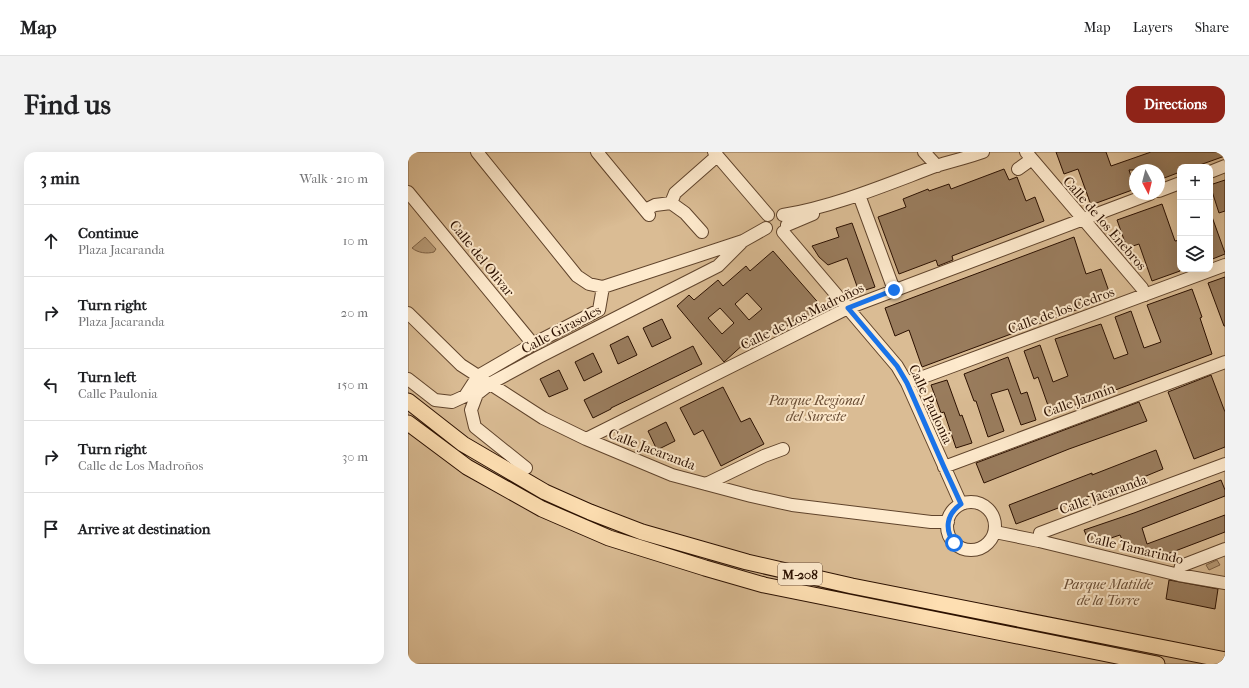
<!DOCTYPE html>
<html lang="en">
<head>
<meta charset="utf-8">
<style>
	:root { --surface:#fff; --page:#f2f2f2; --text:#202124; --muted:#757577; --line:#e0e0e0; --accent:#8f2418 }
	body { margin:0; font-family:"IM FELL French Canon",serif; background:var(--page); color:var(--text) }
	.controls { position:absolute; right:12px; top:12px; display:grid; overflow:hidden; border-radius:8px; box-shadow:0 4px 16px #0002 }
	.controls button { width:36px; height:36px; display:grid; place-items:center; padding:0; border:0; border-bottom:1px solid var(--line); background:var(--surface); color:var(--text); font:20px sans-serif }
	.compass { position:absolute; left:721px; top:12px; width:36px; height:36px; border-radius:50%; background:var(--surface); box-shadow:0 4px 16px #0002; rotate:173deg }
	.stop { position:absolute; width:12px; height:12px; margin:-9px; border:3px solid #1a73e8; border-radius:50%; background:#fff }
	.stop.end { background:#1a73e8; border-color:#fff; box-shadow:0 1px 4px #0008 }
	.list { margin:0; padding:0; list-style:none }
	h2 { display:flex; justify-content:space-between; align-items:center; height:52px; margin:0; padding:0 16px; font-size:17px }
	h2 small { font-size:13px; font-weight:400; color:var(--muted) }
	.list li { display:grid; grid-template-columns:26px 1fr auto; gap:12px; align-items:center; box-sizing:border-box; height:72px; padding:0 16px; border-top:1px solid var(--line) }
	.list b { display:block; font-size:15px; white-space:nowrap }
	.list p { margin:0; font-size:13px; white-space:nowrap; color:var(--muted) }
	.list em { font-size:13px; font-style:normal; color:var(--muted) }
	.icon { flex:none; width:22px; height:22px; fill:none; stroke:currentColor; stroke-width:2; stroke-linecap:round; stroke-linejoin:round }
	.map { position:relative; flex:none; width:817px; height:512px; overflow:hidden; border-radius:12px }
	header { display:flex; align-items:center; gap:24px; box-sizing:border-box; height:56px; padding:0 20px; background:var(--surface); border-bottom:1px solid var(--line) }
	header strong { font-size:19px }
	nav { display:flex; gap:22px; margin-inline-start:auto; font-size:14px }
	.intro { display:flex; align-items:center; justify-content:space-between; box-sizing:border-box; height:96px; padding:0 24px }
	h1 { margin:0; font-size:28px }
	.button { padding:10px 18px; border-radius:12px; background:var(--accent); color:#fff; font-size:14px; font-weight:700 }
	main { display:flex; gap:24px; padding:0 24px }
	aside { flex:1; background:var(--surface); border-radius:12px; box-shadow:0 4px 16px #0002 }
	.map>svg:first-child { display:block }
	.green { fill:#dabc94; stroke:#82664a; fill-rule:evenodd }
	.water { fill:#b69975; stroke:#7e6246 }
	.building { fill:#997c5d; stroke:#2b1000; fill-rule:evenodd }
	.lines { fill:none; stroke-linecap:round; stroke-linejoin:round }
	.minor-casing { stroke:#60442c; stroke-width:14 }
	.major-casing { stroke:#2b1000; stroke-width:17 }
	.minor { stroke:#feeacd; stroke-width:12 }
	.major { stroke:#fedfb2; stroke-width:15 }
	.route { stroke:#1a73e8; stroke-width:5 }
	.labels { text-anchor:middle; stroke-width:4; stroke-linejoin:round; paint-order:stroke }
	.shield { fill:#feeacd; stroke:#6a513e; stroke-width:1 }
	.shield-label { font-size:13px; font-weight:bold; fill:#2b1000 }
	.street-label { font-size:14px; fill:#2b1000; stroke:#feeacd }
	.park-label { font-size:14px; font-style:italic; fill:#684c34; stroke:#feeacd }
</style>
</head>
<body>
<header>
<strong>Map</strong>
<nav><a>Map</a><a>Layers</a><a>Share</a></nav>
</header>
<div class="intro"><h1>Find us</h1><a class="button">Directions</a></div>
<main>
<aside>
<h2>3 min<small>Walk · 210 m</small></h2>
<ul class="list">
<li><svg class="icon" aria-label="ahead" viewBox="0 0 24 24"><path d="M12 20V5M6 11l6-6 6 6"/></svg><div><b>Continue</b><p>Plaza Jacaranda</p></div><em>10 m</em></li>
<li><svg class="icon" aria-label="right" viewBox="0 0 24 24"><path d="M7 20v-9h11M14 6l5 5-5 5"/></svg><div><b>Turn right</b><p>Plaza Jacaranda</p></div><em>20 m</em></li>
<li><svg class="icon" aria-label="left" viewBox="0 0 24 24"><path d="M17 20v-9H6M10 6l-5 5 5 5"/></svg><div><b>Turn left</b><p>Calle Paulonia</p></div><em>150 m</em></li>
<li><svg class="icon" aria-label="right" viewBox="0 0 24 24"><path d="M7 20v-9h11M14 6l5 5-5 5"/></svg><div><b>Turn right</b><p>Calle de Los Madroños</p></div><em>30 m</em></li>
<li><svg class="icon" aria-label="arrive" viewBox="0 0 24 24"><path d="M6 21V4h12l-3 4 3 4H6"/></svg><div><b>Arrive at destination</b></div></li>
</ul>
</aside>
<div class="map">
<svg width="817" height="512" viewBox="0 0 817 512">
	<rect width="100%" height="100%" fill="#fedfb2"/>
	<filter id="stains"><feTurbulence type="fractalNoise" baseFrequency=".005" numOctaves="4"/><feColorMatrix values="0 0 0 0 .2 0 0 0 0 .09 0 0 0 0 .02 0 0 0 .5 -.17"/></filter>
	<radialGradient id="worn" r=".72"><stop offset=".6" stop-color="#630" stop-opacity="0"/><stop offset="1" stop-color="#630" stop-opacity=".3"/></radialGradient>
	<path class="green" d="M0 0H817V512H0ZM772 15H802V117H772ZM727 18H751V42H727Z"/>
	<path class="water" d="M17 85 28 97 26 100C19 102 10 101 4 96Z
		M809 408 812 413 801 418 798 413Z"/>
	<path class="building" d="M648 0H698L703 14 743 0H817V4L786 15H772V20L751 28V18H721L727 37 683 53 670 17 656 22Z
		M596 17 601 28 609 25 618 49 627 45 636 69 544 104 545 108 530 114 528 108 491 122 470 65 498 55 495 47 520 37 521 39 541 32 543 37Z
		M817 28V59L811 61 802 33Z
		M754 52 767 89 772 88V119L744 129 731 92 719 96 709 68Z
		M802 62H803L817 101V102L802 108Z
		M444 71 467 135 451 140 439 106 420 113 411 105 404 94 431 85 428 76Z
		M666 85 678 122 693 117 703 145 514 215 501 178 487 184 477 156Z
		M365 99 414 155 401 166 396 160 372 180 367 174 343 195 338 190 316 210 269 154 281 143 286 148 310 128 315 134 338 114 342 119ZM339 141 354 157 341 168 327 152ZM312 156 326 171 314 182 300 166Z
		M817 125V174H816L800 131Z
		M784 137 794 165 792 166 804 202 643 262 630 225 626 227 616 199 632 193 645 230 660 224 647 187 693 172 706 207 720 202 707 165 723 159 736 196 753 190 739 153Z
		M254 167 263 186 244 195 235 176Z
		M220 184 229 203 210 212 202 193Z
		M285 194 294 212 203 256V257L185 266 176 248Z
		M185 201 194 220 176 229 167 210Z
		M600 205 613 242 619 240 628 268 613 273 600 237 583 242 596 279 580 285 568 249H566L556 222Z
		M151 218 160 237 141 245 132 227Z
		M803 223 817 260V295L786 307 760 240Z
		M539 228 552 264 554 263 564 291 548 296 536 260 533 261 523 233Z
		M315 235 333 270 342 266 356 292 313 314 295 278 286 283 272 256Z
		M731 250 739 269 661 297 576 331 568 311Z
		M258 270 267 289 249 298 240 279Z
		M748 298 755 317 704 338 703 336 608 372 601 353 684 321V323Z
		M813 328 817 338V344L734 376 739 392 817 363V380L754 404 751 398 739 402 719 398 712 383 688 391 681 390 676 378 726 361Z
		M761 428 810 437 807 457 758 447Z"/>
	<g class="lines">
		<defs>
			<path id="minor" d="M69 0 169 124 181 132 195 135
				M189 0 241 63
				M306 0 360 63
				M516 0 529 14
				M618 0 734 136 737 143
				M610 17 624 7
				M802 20 817 14
				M751 39 772 31
				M0 40 125 192
				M451 43 486 138
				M263 51 267 41 309 4
				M237 58 247 53 263 51 277 61 294 80
				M375 63C428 54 477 33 528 14 543 9 559 6 575 0
				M379 73 405 62
				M375 80 489 214 499 231 553 352
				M0 161 53 213 135 266 178 287 264 323 343 344 384 353 523 370H540
				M0 227 27 248 44 250 57 244 70 224 125 192 191 158 195 135 335 89 358 76
				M499 231 817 113
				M178 287 440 156 742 42
				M536 315 817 210
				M118 316 67 275 63 258 69 242 83 231 131 205 310 114 333 91
				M298 332 356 304 375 297
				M539 374a24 24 0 1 1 48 0a24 24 0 1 1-48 0Z
				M587 380 631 389 632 381 817 312
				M631 389 771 423 817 431
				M771 423 773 414 817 397"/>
			<path id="major" d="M0 249 55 292 137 340 182 360 234 380 339 410 444 434 817 508
				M0 271 59 315 134 357 201 386 297 416 356 433 749 512"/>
		</defs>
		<use href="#minor" class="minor-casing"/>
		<use href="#major" class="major-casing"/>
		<use href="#minor" class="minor"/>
		<use href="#major" class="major"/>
	</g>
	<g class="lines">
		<path class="route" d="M486 138 440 156 489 214 499 231 536 315 553 352C539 362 536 376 546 391"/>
	</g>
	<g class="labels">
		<rect class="shield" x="370" y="411" width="44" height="22" rx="3"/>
		<g class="shield-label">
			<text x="392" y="427">M-208</text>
		</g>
		<g class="street-label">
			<text transform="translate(697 71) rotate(49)" y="5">Calle de los Enebros</text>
			<text transform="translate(74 106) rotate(51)" y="5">Calle del Olivar</text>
			<text transform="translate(653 158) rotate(-20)" y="5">Calle de los Cedros</text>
			<text transform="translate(394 164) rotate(-26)" y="5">Calle de Los Madroños</text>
			<text transform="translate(153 177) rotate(-28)" y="5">Calle Girasoles</text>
			<text transform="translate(671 248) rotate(-20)" y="5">Calle Jazmín</text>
			<text transform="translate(523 252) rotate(65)" y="5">Calle Paulonia</text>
			<text transform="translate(244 297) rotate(21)" y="5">Calle Jacaranda</text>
			<text transform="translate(695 342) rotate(-20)" y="5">Calle Jacaranda</text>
			<text transform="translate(727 396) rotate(13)" y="5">Calle Tamarindo</text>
		</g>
		<g class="park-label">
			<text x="408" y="253">Parque Regional<tspan x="408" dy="16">del Sureste</tspan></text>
			<text x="700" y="437">Parque Matilde<tspan x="700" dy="16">de la Torre</tspan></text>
		</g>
	</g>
	<rect width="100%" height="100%" filter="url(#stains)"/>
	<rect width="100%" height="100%" fill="url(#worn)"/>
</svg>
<div class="controls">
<button>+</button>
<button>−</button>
<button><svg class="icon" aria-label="layers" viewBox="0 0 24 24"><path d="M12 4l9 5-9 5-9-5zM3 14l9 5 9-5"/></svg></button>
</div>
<svg class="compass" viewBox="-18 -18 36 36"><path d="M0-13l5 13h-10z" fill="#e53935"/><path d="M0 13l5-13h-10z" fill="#757577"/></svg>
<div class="stop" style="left:546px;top:391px"></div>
<div class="stop end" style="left:486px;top:138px"></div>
</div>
</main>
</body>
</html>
